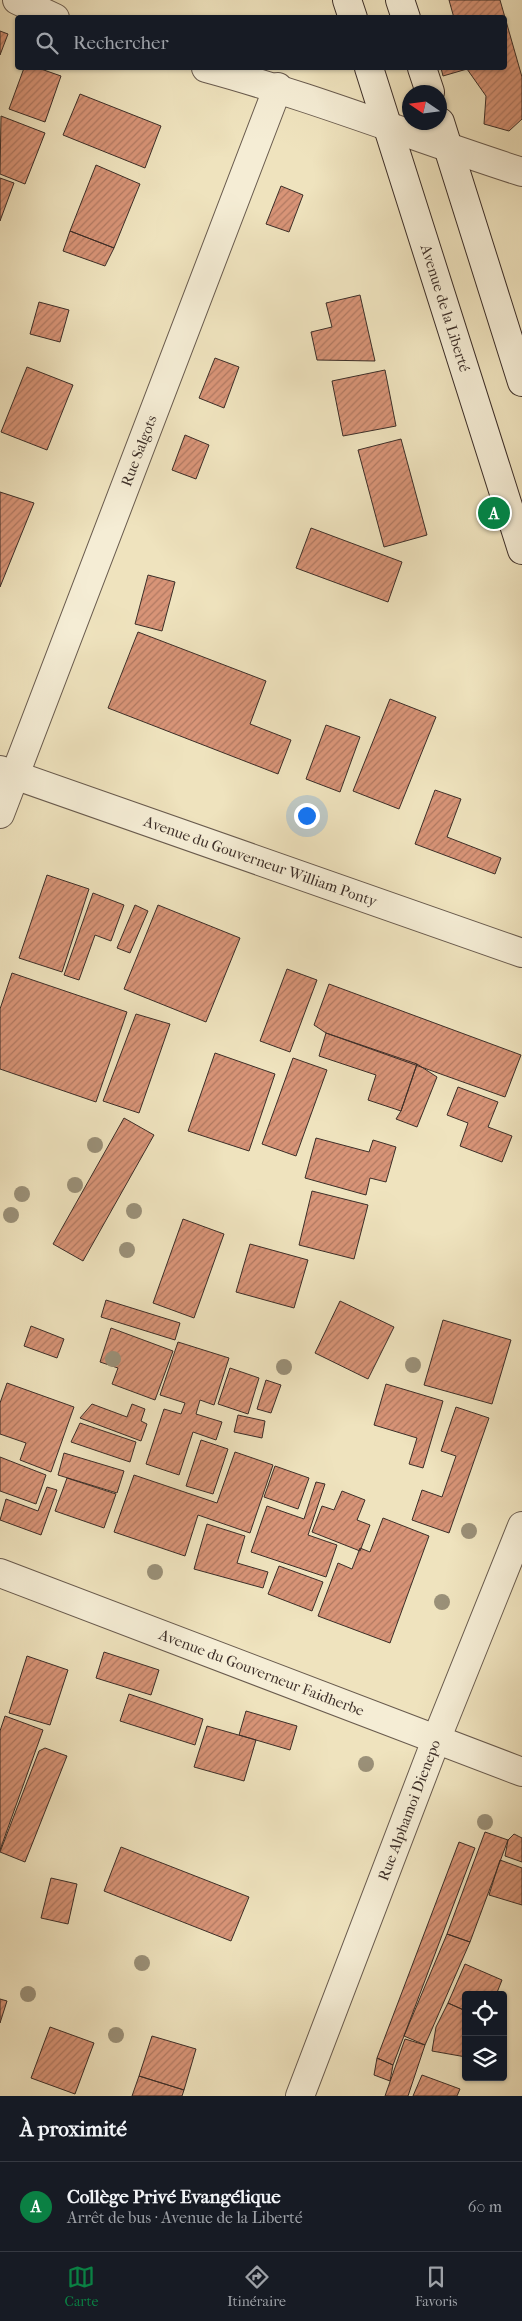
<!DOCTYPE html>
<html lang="fr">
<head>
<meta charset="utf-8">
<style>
	:root { --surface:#171b24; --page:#20242c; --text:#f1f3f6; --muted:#9ea1a6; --line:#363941; --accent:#0b8043 }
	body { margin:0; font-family:"IM FELL French Canon",serif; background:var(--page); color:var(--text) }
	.controls { position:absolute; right:15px; bottom:15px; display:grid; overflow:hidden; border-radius:5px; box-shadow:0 1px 4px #0004 }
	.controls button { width:45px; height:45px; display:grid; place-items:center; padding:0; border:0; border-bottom:1px solid var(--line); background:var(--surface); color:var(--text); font:25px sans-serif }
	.compass { position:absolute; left:402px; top:85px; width:45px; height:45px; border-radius:50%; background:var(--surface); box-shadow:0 1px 4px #0004; rotate:283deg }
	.you { position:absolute; left:306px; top:815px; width:18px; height:18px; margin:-12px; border:4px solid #fff; border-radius:50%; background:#1a73e8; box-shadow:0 0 0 8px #1a73e833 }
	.badge { display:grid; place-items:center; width:32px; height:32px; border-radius:50%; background:var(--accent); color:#fff; font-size:16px; font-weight:700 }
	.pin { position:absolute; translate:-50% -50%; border:2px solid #fff; box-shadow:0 1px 5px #0006 }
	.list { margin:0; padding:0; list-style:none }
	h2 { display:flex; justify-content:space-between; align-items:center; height:65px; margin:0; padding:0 20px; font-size:21px }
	h2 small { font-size:16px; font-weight:400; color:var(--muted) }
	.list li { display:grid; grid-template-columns:32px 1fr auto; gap:15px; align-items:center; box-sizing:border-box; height:90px; padding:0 20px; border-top:1px solid var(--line) }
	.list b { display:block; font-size:19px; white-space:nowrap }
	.list p { margin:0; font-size:16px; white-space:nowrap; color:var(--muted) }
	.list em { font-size:16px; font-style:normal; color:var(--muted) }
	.icon { flex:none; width:28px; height:28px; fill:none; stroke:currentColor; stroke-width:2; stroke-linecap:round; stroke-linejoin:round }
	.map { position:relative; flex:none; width:522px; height:2096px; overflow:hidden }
	.search { position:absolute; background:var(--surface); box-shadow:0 1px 4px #0004; left:15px; right:15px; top:15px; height:55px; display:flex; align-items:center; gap:12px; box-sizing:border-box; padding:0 18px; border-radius:5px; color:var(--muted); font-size:19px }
	.sheet { height:155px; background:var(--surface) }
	nav { display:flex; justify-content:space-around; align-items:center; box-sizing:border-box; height:70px; border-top:1px solid var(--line); background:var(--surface); font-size:14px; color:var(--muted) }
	nav a { display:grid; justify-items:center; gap:2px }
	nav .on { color:var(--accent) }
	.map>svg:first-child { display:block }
	.building { fill:url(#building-hatch); stroke:#3c2e28 }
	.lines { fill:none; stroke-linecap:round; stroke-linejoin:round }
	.minor-casing { stroke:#695b4e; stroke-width:30 }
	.secondary-casing { stroke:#3c2e28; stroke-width:30 }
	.minor { stroke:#f5edd5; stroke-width:28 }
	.secondary { stroke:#f5edd5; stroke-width:28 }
	.tree { fill:#9a9078 }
	.labels { text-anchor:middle; stroke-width:4; stroke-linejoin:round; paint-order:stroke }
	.street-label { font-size:15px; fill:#3c2e28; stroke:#f5edd5 }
</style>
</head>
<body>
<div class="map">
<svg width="522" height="2096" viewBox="0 0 522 2096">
	<defs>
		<pattern id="building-hatch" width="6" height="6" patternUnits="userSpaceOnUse" patternTransform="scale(1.25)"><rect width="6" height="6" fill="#d89477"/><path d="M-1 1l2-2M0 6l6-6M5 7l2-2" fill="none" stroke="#b07962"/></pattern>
	</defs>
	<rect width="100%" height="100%" fill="#efe3be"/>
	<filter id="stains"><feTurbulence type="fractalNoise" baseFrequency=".004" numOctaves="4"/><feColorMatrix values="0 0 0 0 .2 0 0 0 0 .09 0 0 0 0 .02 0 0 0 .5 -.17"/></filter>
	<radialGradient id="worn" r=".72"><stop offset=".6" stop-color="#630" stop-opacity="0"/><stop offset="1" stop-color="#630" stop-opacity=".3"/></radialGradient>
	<path class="building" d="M449 0H500L522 77V119L509 131 484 124 486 96 467 69 443 76 441 68H504V18H454Z
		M0 31 8 34 0 55Z
		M24 68H38L61 76 45 122 9 109Z
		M80 94 161 126 145 168 63 135Z
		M1 116 45 133 25 184 0 174Z
		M96 165 140 184 114 248 70 231Z
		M0 178 14 183 0 221Z
		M281 186 303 195 289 232 266 224Z
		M70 231 114 248 105 266 63 251Z
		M360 295 375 361 317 360 311 332 332 327 326 303Z
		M39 302 69 310 60 342 30 334Z
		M215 358 239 367 224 408 199 398Z
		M27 367 73 385 47 450 1 432Z
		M385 370 396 426 343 436 332 381Z
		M185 435 209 445 196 479 172 470Z
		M401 439 427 535 384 547 358 450Z
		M0 492 34 503 0 587Z
		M311 528 402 562 388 602 296 568Z
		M148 575 175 582 162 631 135 624Z
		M138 632 266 681 250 724 291 740 278 774 108 708Z
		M390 699 436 717 399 809 353 791Z
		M326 725 360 737 340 792 306 779Z
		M435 790 461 799 447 837 501 858 495 874 415 844Z
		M47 875 89 889 62 972 19 958Z
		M93 893 124 905 111 941 95 935 79 980 64 975Z
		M135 905 148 911 130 953 117 948Z
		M158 905 240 938 206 1022 124 989Z
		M287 969 317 980 290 1052 260 1041Z
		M12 973 127 1012 96 1102 0 1069V1009Z
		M329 984 521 1055 505 1097 326 1033 314 1025Z
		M136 1014 170 1024 139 1113 103 1101Z
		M326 1033 417 1064 401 1111 368 1100 376 1075 319 1056Z
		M215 1053 275 1074 249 1151 188 1131Z
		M293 1058 327 1070 296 1156 262 1144Z
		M417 1064 437 1077 417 1127 396 1119 401 1111Z
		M458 1087 498 1102 488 1127 512 1136 502 1162 460 1146 468 1123 447 1115Z
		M124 1118 154 1135 83 1261 53 1244Z
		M316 1138 369 1152 373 1140 396 1147 386 1182 370 1178 366 1195 305 1178Z
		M312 1191 368 1205 354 1259 299 1245Z
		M183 1219 224 1234 194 1318 153 1303Z
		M250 1244 308 1260 294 1308 236 1292Z
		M106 1300 180 1323 175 1340 101 1317Z
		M340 1301 394 1327 368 1379 315 1353Z
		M443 1320 511 1340 492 1404 424 1385Z
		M31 1326 64 1339 57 1358 24 1346Z
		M111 1328 173 1351 155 1400 112 1384 118 1368 100 1362Z
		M178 1342 229 1358 214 1405 200 1400 196 1414 222 1422 216 1440 193 1432 179 1475 146 1464 164 1409 181 1414 185 1403 160 1395Z
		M230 1368 259 1378 248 1414 218 1404Z
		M266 1380 281 1385 271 1413 257 1409Z
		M7 1383 74 1407 51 1472 20 1460 26 1443 0 1434V1403Z
		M386 1384 443 1401 423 1468 409 1464 417 1438 374 1425Z
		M92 1404 127 1417 132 1404 145 1409 141 1421 147 1424 141 1441 80 1418Z
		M456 1407 489 1418 449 1533 412 1520 422 1490 442 1497 456 1456 441 1451Z
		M238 1415 265 1421 262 1438 234 1432Z
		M80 1423 136 1442 130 1462 71 1442Z
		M201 1440 228 1449 213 1494 186 1486Z
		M235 1452 273 1465 250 1533 198 1515 185 1556 114 1532 134 1475 217 1503Z
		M64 1453 124 1471 117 1493 58 1475Z
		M0 1457 46 1475 36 1504 0 1491Z
		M275 1466 309 1478 298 1509 264 1497Z
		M67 1478 116 1494 104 1528 55 1511Z
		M316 1482 325 1484 308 1535 337 1545 326 1577 251 1552 267 1506 304 1519Z
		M47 1487 57 1490 41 1535 0 1520 6 1499 38 1511Z
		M342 1491 365 1500 357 1520 370 1525 360 1551 312 1532 322 1506 334 1510Z
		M383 1518 429 1536 390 1643 318 1616 338 1563 352 1569 360 1548 370 1552Z
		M207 1524 245 1536 237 1563 268 1572 263 1588 194 1569Z
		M279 1566 323 1582 312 1611 268 1594Z
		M104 1652 159 1670 151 1695 96 1678Z
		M27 1656 68 1670 50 1725 9 1713Z
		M129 1694 203 1719 195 1745 120 1721Z
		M246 1711 297 1726 290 1750 239 1735Z
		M5 1716 43 1730 0 1850V1731Z
		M207 1726 256 1740 244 1781 194 1767Z
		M45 1748 67 1756 25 1862 0 1852 39 1751Z
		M485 1832 508 1840 470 1942 447 1934Z
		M514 1834 522 1838V1862L505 1856 508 1840Z
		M459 1842 475 1848 393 2065 377 2058Z
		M121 1847 249 1897 231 1941 104 1891Z
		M500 1860 522 1868V1905L489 1895Z
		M51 1878 77 1884 68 1924 41 1918Z
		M447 1934 470 1942 425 2045 404 2036Z
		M465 1964 502 1980 496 1995H466V2011L448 2003Z
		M0 1999 7 2001 0 2023Z
		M448 2003 466 2011V2057L432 2051 436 2027Z
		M50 2027 94 2043 75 2094 31 2078Z
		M152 2036 196 2049 184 2090 139 2076Z
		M405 2039 425 2045 408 2096H385Z
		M377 2058 393 2065 390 2081 374 2075Z
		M422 2075 460 2089 457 2096H413Z
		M139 2076 184 2090 182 2096H132Z"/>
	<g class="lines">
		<defs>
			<g id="minor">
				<path d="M17 0 55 18"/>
				<path d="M206 68C313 97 416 138 522 172"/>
				<path id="s1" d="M0 770 522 953"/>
				<path id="s2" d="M0 814 278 87"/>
				<path id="s3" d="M0 1573 522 1772"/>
				<path id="s4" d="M300 2096 436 1740 522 1526"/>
			</g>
			<g id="secondary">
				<path d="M347 0 353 18"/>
				<path d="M400 0 406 18"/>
				<path id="s5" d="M369 68 522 550"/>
				<path d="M422 68 430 92"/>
				<path d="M440 122 522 382"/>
			</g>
		</defs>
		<use href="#minor" class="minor-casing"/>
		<use href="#secondary" class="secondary-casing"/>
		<use href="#minor" class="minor"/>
		<use href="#secondary" class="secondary"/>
	</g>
	<g class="tree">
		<circle cx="95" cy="1145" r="8"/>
		<circle cx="75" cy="1185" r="8"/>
		<circle cx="22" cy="1194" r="8"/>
		<circle cx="134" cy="1211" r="8"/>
		<circle cx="11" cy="1215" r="8"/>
		<circle cx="127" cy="1250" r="8"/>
		<circle cx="113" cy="1359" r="8"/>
		<circle cx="413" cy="1365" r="8"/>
		<circle cx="284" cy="1367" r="8"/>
		<circle cx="469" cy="1531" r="8"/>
		<circle cx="155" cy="1572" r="8"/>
		<circle cx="442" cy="1602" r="8"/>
		<circle cx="366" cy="1764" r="8"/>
		<circle cx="485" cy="1822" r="8"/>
		<circle cx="142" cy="1963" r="8"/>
		<circle cx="28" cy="1994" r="8"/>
		<circle cx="116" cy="2035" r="8"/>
	</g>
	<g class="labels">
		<g class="street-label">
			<text dy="5" stroke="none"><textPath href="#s5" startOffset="252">Avenue de la Liberté</textPath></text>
			<text dy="5" stroke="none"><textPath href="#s2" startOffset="389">Rue Salgots</textPath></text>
			<text dy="5" stroke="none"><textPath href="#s1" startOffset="276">Avenue du Gouverneur William Ponty</textPath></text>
			<text dy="5" stroke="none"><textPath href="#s3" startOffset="280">Avenue du Gouverneur Faidherbe</textPath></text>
			<text dy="5" stroke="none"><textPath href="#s4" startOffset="306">Rue Alphamoi Dienepo</textPath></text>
		</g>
	</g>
	<rect width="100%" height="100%" filter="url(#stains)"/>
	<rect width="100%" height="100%" fill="url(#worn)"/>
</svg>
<div class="controls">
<button><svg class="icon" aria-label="locate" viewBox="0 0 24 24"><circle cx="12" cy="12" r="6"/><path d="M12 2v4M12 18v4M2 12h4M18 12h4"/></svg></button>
<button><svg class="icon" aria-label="layers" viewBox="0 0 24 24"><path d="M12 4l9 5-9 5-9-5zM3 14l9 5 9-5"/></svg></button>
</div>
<svg class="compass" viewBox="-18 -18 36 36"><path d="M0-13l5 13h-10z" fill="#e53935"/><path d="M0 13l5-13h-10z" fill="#9ea1a6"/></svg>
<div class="you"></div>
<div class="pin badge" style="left:494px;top:513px">A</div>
<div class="search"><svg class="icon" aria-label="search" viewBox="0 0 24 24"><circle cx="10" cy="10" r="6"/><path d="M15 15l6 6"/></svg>Rechercher</div>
</div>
<section class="sheet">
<h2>À proximité<small></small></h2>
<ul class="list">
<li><span class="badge">A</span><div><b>Collège Privé Evangélique</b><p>Arrêt de bus · Avenue de la Liberté</p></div><em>60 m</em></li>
</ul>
</section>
<nav>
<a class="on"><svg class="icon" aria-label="map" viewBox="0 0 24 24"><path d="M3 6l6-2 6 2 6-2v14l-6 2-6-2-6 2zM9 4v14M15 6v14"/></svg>Carte</a>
<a><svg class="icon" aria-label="directions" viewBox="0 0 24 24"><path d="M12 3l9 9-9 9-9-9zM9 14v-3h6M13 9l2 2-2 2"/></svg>Itinéraire</a>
<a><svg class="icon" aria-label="saved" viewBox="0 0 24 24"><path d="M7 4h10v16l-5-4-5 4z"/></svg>Favoris</a>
</nav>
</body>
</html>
